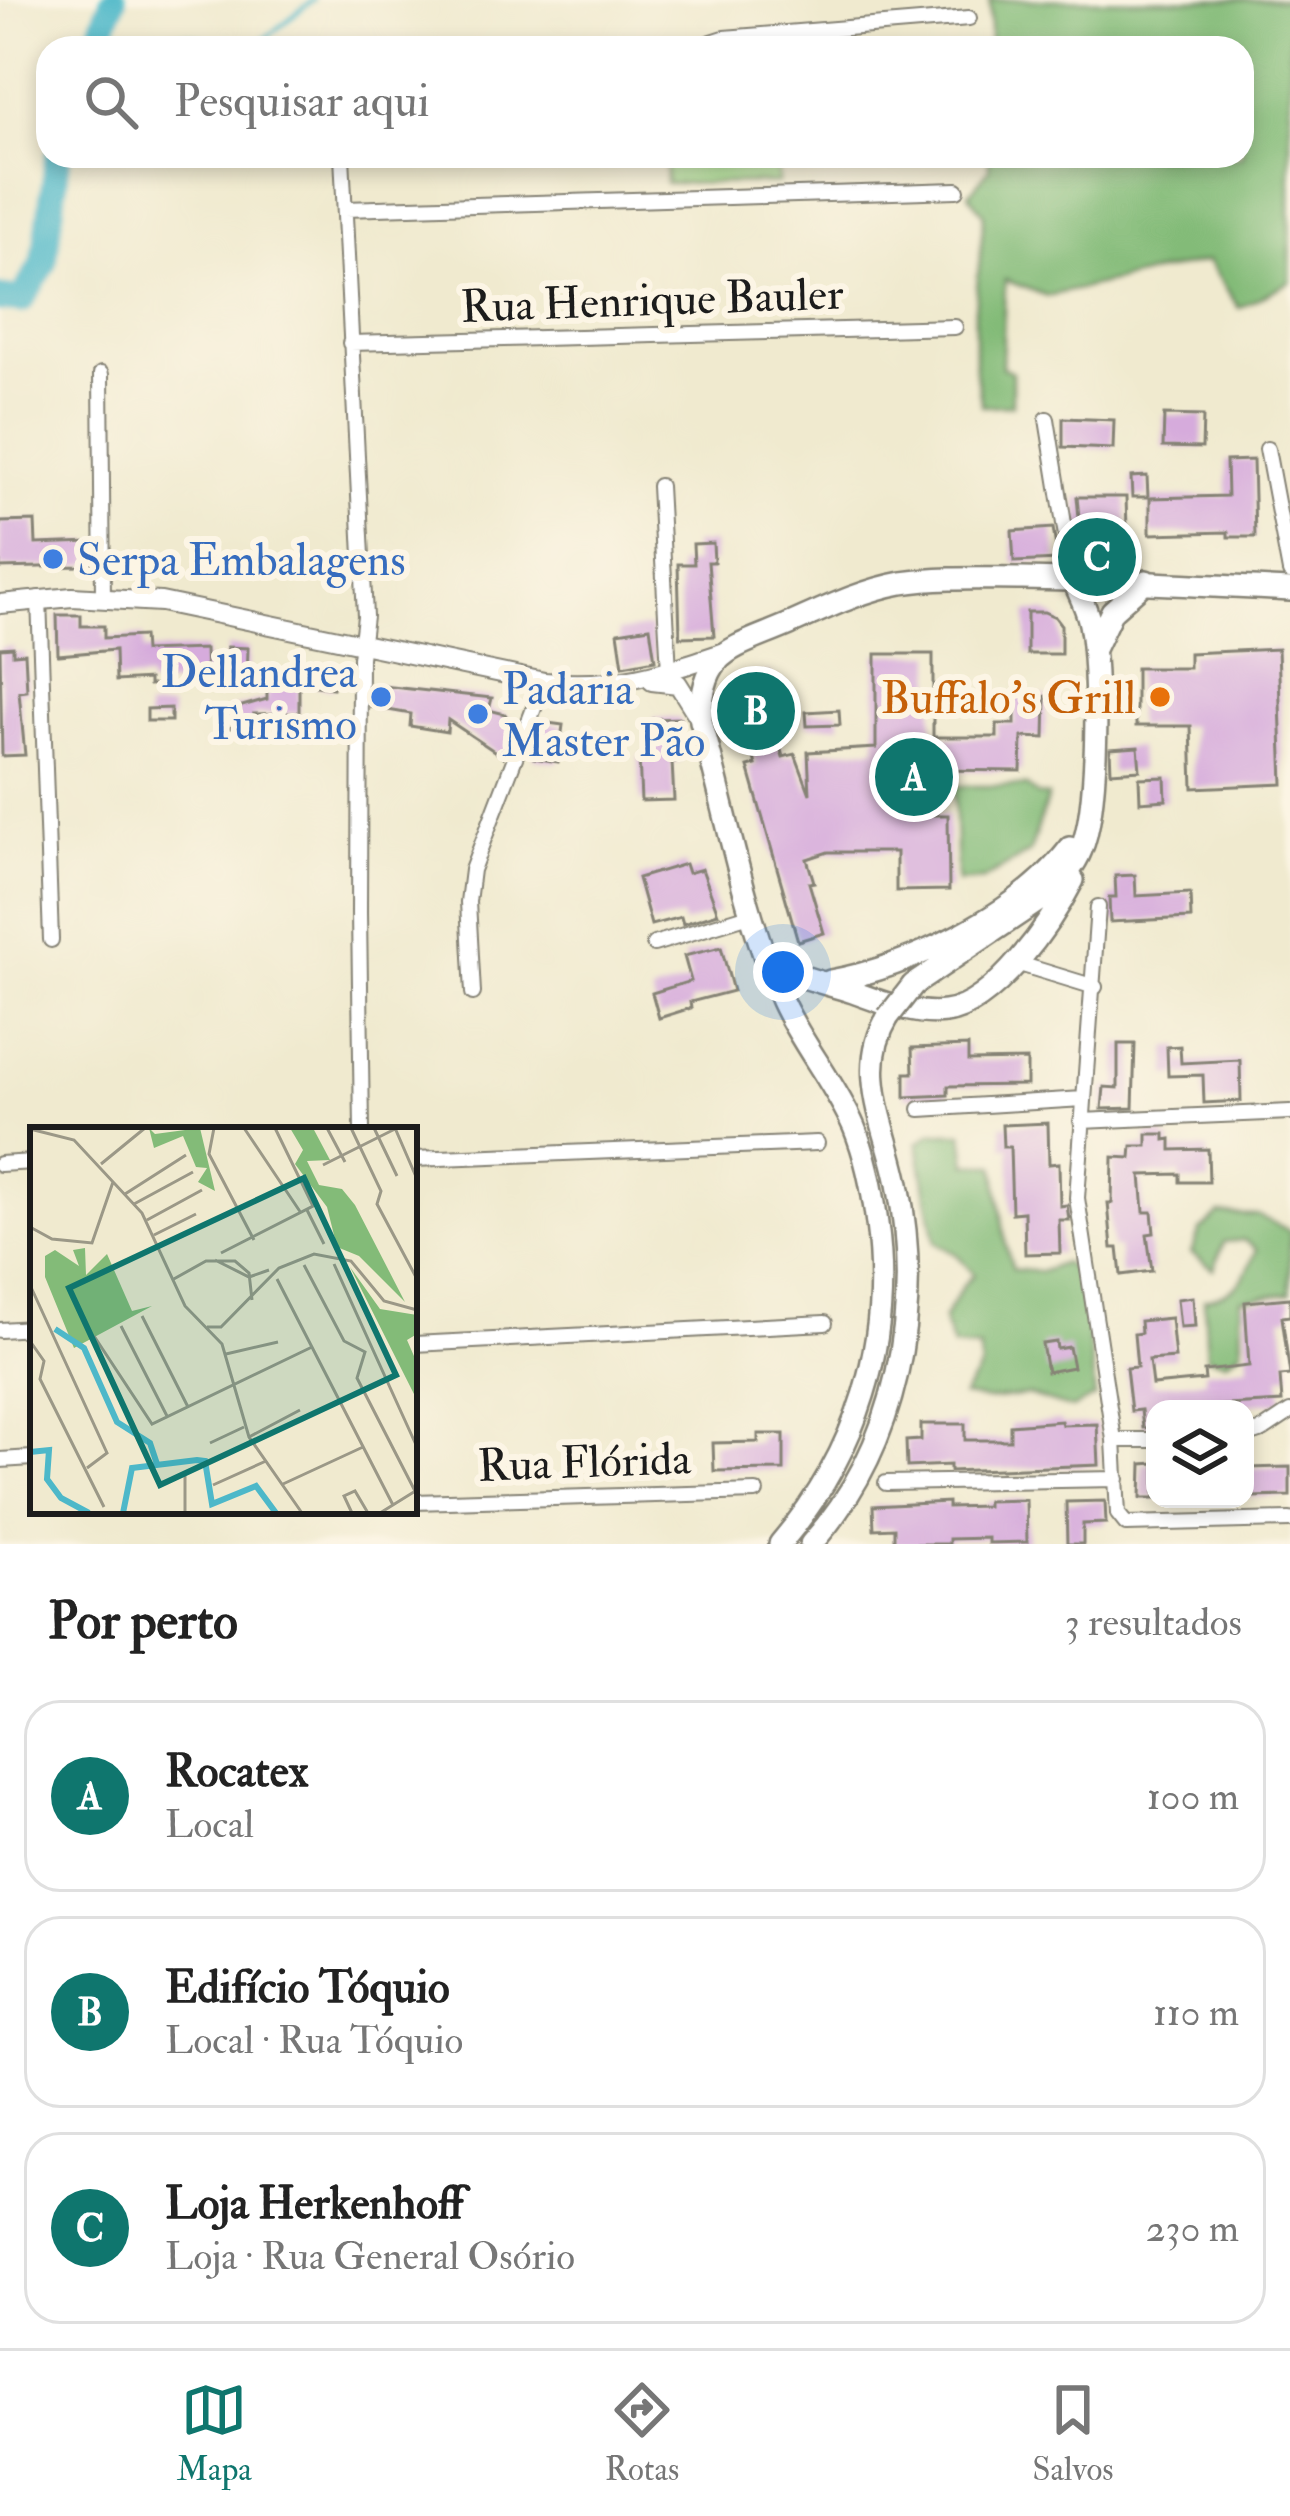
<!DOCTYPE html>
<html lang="pt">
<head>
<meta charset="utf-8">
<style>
	:root { --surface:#fff; --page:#f6f6f6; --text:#222; --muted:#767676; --line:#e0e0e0; --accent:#0f766e }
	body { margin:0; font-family:"IM FELL Double Pica",serif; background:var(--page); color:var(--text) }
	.controls { position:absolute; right:36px; bottom:36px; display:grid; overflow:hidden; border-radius:24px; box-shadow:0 6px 18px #0003 }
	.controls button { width:108px; height:108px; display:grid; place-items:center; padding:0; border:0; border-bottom:3px solid var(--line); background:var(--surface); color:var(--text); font:60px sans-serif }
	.you { position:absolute; left:783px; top:972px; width:42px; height:42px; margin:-30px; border:9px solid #fff; border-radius:50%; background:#1a73e8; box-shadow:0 0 0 18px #1a73e833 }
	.badge { display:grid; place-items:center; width:78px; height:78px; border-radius:50%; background:var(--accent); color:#fff; font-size:39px; font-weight:700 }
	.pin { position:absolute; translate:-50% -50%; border:6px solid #fff; box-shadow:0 3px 12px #0006 }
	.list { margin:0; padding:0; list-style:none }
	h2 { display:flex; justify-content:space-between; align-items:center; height:156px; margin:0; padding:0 48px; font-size:51px }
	h2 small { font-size:39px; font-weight:400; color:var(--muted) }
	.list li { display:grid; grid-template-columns:78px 1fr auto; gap:36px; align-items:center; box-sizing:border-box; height:192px; margin:0 24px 24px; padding:0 24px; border:3px solid var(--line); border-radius:36px }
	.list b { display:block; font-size:45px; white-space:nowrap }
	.list p { margin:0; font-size:39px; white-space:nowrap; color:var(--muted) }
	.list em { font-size:39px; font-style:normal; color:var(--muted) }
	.icon { flex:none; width:66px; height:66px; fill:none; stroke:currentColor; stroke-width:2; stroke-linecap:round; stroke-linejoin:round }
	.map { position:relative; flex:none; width:1290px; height:1544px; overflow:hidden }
	.search { position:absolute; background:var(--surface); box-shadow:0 6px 18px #0003; left:36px; right:36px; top:36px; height:132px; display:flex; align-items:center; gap:30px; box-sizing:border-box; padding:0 42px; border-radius:36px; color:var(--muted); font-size:45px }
	.sheet { height:804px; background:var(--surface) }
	nav { display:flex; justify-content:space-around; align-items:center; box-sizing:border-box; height:168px; border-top:3px solid var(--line); background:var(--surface); font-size:33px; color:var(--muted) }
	nav a { display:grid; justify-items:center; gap:6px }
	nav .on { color:var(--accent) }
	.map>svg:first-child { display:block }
	.green { fill:#a4db8c; stroke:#607c54; stroke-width:3 }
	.forest { fill:#83bb78; stroke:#506c4a; stroke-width:3 }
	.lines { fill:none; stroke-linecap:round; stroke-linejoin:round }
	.stream { stroke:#4db8c9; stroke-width:4.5 }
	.river { stroke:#4db8c9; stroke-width:27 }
	.building { fill:#d6abdc }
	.street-casing { stroke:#868376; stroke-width:18 }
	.secondary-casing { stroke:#868376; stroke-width:22 }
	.primary-casing { stroke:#868376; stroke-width:26 }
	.street { stroke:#fff; stroke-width:14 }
	.secondary { stroke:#fff; stroke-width:18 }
	.primary { stroke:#fff; stroke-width:21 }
	.primary-bridge-casing { stroke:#868376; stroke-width:26; stroke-linecap:butt }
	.primary-bridge { stroke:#fff; stroke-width:21 }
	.shop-dot { fill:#3f7fe0; stroke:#fcf5e5; stroke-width:4.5 }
	.food-dot { fill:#e8710a; stroke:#fcf5e5; stroke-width:4.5 }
	.labels { text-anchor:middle; stroke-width:12; stroke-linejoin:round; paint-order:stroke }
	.street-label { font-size:45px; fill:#1c1c1c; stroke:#fcf5e5 }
	.shop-label { font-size:45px; fill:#366cbe; stroke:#fcf5e5; text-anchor:start }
	.food-label { font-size:45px; fill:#c56008; stroke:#fcf5e5; text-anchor:end }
	.inset-river { fill:none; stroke:#4db8c9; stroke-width:6 }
	.inset-road { fill:none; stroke:#9b9887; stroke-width:3 }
	.view { fill:#0f766e; fill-opacity:0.15; stroke:#0f766e; stroke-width:6 }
	.inset-edge { fill:none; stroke:#1c1c1c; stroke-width:6 }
</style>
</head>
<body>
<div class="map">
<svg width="1290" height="1544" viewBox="0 0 1290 1544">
	<rect width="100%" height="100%" fill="#fcf5e5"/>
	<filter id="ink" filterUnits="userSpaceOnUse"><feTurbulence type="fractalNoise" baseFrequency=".00833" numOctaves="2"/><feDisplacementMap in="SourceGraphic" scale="24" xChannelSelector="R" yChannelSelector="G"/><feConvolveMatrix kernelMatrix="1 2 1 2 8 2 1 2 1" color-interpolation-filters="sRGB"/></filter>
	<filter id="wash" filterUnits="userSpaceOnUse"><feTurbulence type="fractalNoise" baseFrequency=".004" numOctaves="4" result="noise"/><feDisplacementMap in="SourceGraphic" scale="48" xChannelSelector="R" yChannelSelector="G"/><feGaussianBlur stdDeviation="2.7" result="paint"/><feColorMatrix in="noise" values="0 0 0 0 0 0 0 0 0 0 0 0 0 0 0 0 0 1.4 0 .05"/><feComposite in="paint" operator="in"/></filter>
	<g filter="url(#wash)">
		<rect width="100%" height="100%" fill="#f0eacf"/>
		<path class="green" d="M666 156H777L778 183H666Z"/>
		<path class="forest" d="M990 0H1290V282L1239 308 1208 261 1047 296 1005 280 1002 367 1012 372V405L982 406 975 369V309L984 214 969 194 989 169V156H1242V48H990Z
			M954 786H1027L1037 795 1048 796 1030 852 983 880 957 882Z
			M931 1133H963L967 1164 995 1165 1006 1247 1013 1269 1040 1272 1063 1263 1082 1275 1095 1397 1072 1409 1028 1395 987 1400 963 1396 981 1367 979 1349 953 1347 943 1320 963 1285 974 1274 957 1255 935 1242 918 1143Z
			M1219 1214 1257 1215 1290 1231V1293L1241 1299 1242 1350 1226 1361 1207 1357 1204 1299C1236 1293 1246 1280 1257 1249L1244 1240 1224 1242 1214 1269 1191 1253 1200 1230Z"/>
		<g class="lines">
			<path class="stream" d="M101 32 187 35 243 48
				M253 48 313 0"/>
			<path class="river" d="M95 48 113 0
				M0 298 21 300 44 263 58 156"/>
		</g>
		<g id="blocks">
			<path class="building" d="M1164 415 1203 416 1202 448 1163 447Z
				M1063 418 1114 420 1113 449 1063 447Z
				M1253 460 1255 537H1228V532L1150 534V498L1227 496 1226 461Z
				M1147 476 1148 497H1132L1131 477Z
				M1077 497H1126L1128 562 1091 564 1083 559Z
				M35 521 36 544 91 542V563L82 566 0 568V522Z
				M1053 528 1058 560 1014 562 1012 531Z
				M713 543 714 562H708L714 636 680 637 678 564H694L693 544Z
				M1027 612H1044L1055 617 1061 625V654H1027Z
				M57 615H81V626H104V638L143 636 144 651 205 649 206 683 149 685V679L116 681 115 650 58 655Z
				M650 627 655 660 623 666 618 632Z
				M13 647V654L25 653 27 691 19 692 25 755 2 756 0 648Z
				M227 647 248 648 247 678 226 677Z
				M1278 649 1283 784 1193 788 1191 726H1136V668H1189V653Z
				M876 654H933V737H997V724H1015V696H1046L1045 738 1022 737 1021 771 933 770 934 815H948L949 890 896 891V852H828L807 859 814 882 809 883 824 933 798 941 748 767 756 765 746 730 738 733 730 696 735 684 769 672 783 716 772 720 783 757 795 754 810 794 808 752 876 748Z
				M319 664 336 666 333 688 316 686Z
				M299 681V713L254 714 256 720 226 729 224 711 267 699V682Z
				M374 685 492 698 489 710 505 714 514 728 503 757 448 720 447 732 410 726 411 714 371 707Z
				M171 708V721H147V709Z
				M839 710 840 725 807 726 806 712Z
				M680 718 682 761 672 762 674 800 641 801 639 756H649L648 732H654L653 719Z
				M541 722 563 725 558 762 534 758Z
				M1138 747 1140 770 1111 772 1110 749Z
				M1165 777 1166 800 1140 802 1139 778Z
				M685 864 688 873 702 869 718 913 683 924 681 917 651 925 638 878Z
				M1135 875 1136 896 1190 893 1191 918 1110 922 1109 897H1116L1115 876Z
				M721 947 733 991 690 1002 691 1008 659 1018 652 993 691 981 684 956Z
				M1118 1044H1135L1133 1108 1102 1109 1104 1087 1118 1088Z
				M968 1046V1061L1027 1060V1085L948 1086V1095L905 1097V1073H913L912 1048Z
				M1180 1046 1181 1063 1240 1060 1241 1101 1204 1103 1203 1075 1168 1076 1167 1047Z
				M1048 1123 1049 1164 1059 1163 1060 1206 1067 1205 1069 1220H1059L1060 1253 1025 1254 1024 1212 1012 1213 1010 1147H1003L1002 1125Z
				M1147 1134H1165V1140L1171 1139V1150L1208 1149 1209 1182H1180V1174L1141 1175 1144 1212H1152L1154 1233 1147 1234 1152 1271 1121 1275 1118 1248H1112L1108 1203H1112L1113 1157 1131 1158 1132 1146H1147Z
				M1193 1297 1195 1326 1180 1327 1177 1299Z
				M1290 1298V1316L1282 1317 1290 1375 1280 1376 1282 1402 1155 1409V1427L1143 1428 1141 1410 1131 1411 1126 1368 1137 1367 1134 1334 1141 1333 1140 1321 1171 1318 1175 1358 1149 1360 1152 1385 1205 1380 1204 1371 1249 1366 1245 1302Z
				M1056 1342 1057 1349 1069 1347 1073 1367 1047 1372 1042 1344Z
				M1061 1421 1062 1425 1097 1424 1099 1465 950 1471V1465L907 1467 906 1441 921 1440V1424H965V1440H1010V1425Z
				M758 1434H784V1470L714 1471 713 1443 758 1442Z
				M1155 1463V1498H1141L1142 1464Z
				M1290 1467V1496L1250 1497 1248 1468Z
				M1026 1500 1027 1542 988 1543V1538L949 1539V1544H894V1528L874 1529 873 1506 948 1502V1507L987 1506V1501Z
				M1105 1501 1106 1523 1083 1524V1544H1067L1066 1502Z"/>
		</g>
	</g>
	<g filter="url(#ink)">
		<use href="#blocks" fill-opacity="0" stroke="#868376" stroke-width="3"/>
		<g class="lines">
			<defs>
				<path id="street" d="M693 48 724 38 969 18
					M342 156 365 616 360 658 359 913 362 1130
					M345 209 957 190
					M350 343 955 327
					M101 374 103 598
					M1047 419 1073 579
					M1267 449 1290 572
					M659 486 669 671
					M39 598 51 940
					M1098 907 1077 1198 1114 1440 1118 1514 1126 1524 1290 1520
					M654 944 753 914
					M1016 963 1095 987
					M473 993 468 902 472 870 544 682
					M920 1109 1083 1099
					M1081 1121 1290 1112
					M414 1159 817 1143
					M0 1164 33 1162
					M0 1330 33 1328
					M414 1344 825 1323
					M1245 1436 1263 1430 1290 1412
					M1114 1440H1155
					M0 1460 33 1458
					M886 1483 1117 1479
					M414 1502 756 1492"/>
				<path id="secondary" d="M0 604 72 597 161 602 544 682C618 688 657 675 725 652
					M652 681 678 684 700 719"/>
				<path id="primary" d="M1095 647 1112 611 1146 581
					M766 959C792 977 823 982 853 992 881 1002 915 1016 945 1012 995 1006 1052 921 1073 880
					M830 981C910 967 1020 914 1070 848
					M913 985 1047 895C1061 882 1074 868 1081 850 1099 808 1099 670 1090 624 1087 608 1079 594 1073 579
					M780 1544C857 1453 893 1343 877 1224 873 1191 867 1158 854 1127 835 1083 802 1045 782 1001 745 917 726 811 701 721 702 649 730 650 790 624 826 608 863 590 902 583 941 577 983 579 1022 579 1112 580 1201 585 1290 590
					M811 1544C898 1447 923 1310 898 1184 887 1127 855 1071 888 1017"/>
			</defs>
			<use href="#street" class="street-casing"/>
			<use href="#secondary" class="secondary-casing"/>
			<use href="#primary" class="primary-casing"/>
			<use href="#street" class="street"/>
			<use href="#secondary" class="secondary"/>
			<use href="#primary" class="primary"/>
			<defs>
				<path id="primary-bridge" d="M888 1017 913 985"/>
			</defs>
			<use href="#primary-bridge" class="primary-bridge-casing"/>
			<use href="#primary-bridge" class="primary-bridge"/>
		</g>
	</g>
	<g class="shop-dot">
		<circle cx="53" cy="559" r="12"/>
		<circle cx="381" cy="697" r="12"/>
		<circle cx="478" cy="714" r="12"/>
	</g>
	<circle class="food-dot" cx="1160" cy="697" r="12"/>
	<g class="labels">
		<g class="street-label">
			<text transform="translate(652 299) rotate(-2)" y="16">Rua Henrique Bauler</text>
			<text transform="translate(584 1461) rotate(-2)" y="16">Rua Flórida</text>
		</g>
		<g class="shop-label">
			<text x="77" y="575">Serpa Embalagens</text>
			<text x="357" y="687" text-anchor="end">Dellandrea<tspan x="357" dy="52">Turismo</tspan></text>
			<text x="502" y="704">Padaria<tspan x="502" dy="52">Master Pão</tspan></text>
		</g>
		<g class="food-label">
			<text x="1136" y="713">Buffalo's Grill</text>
		</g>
	</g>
	<g transform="translate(30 1127)">
		<rect width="387" height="387" fill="#f0eacf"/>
		<path d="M119 1 125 7 170 1 185 64 168 55 177 41 166 40 153 9 124 21ZM260 1H283L300 33 277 34 289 58 312 62 325 78 375 175 329 129 307 120 297 80 265 37 273 23ZM55 121 56 148 77 127 102 184 122 179 44 221 15 150V129L25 123 49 139 43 123ZM320 140 350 182 387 188V207L377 213 387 236V273Z" fill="#83bb78"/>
		<path class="inset-river" d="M25 202 54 221 87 295 120 316 128 340M0 325 19 323 17 352 31 371 59 386M93 386 102 341 167 333 175 334 182 377 226 359 246 386"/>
		<path class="inset-road" d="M184 1 179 27 224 113M214 1 271 86M297 1 315 35M321 1 351 64 347 77 387 152M344 1 367 49M365 1 387 52M0 2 44 13 112 86 155 179 192 217 219 310 272 386M71 37 115 1M293 38 365 2M95 67 156 28M104 77 163 45M277 83 294 117M117 93 172 63M0 100 22 112 62 116 83 55M124 108 166 87M191 126 283 79 245 1M185 133 219 150 239 143M304 137 387 320M274 138 314 214 335 225 327 251 385 364M247 152 363 378M142 153 176 134H205L219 146 222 173M0 158 77 326 57 341M112 189 158 280M91 199 138 291M177 200H191L249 141 284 127 321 134 354 174 387 183M64 209 122 297 282 220M0 214 14 234 10 252 74 380M196 227 248 215M219 310 270 283M180 316 214 300M253 357 333 320M183 358 236 334M155 386V349M322 386 314 369 325 364 338 386M350 386 387 363"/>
		<path class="view" d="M274 51 366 248 130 358 39 161Z"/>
		<rect width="387" height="387" class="inset-edge"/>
	</g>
</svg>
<div class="controls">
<button><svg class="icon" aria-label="layers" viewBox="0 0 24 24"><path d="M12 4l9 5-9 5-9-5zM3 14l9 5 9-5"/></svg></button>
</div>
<div class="you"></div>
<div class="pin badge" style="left:914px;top:777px">A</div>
<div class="pin badge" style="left:756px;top:711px">B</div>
<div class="pin badge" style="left:1097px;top:557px">C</div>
<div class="search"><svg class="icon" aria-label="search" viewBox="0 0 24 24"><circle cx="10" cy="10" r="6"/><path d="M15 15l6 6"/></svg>Pesquisar aqui</div>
</div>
<section class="sheet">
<h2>Por perto<small>3 resultados</small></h2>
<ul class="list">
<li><span class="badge">A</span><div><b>Rocatex</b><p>Local</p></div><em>100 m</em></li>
<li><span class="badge">B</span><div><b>Edifício Tóquio</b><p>Local · Rua Tóquio</p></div><em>110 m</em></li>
<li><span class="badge">C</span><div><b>Loja Herkenhoff</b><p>Loja · Rua General Osório</p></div><em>230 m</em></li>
</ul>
</section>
<nav>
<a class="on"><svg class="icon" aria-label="map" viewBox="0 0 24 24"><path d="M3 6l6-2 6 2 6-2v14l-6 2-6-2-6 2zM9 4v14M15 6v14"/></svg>Mapa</a>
<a><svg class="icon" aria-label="directions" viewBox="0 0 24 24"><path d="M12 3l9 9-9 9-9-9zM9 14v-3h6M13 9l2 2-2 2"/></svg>Rotas</a>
<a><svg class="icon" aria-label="saved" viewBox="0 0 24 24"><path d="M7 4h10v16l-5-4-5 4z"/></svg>Salvos</a>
</nav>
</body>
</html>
